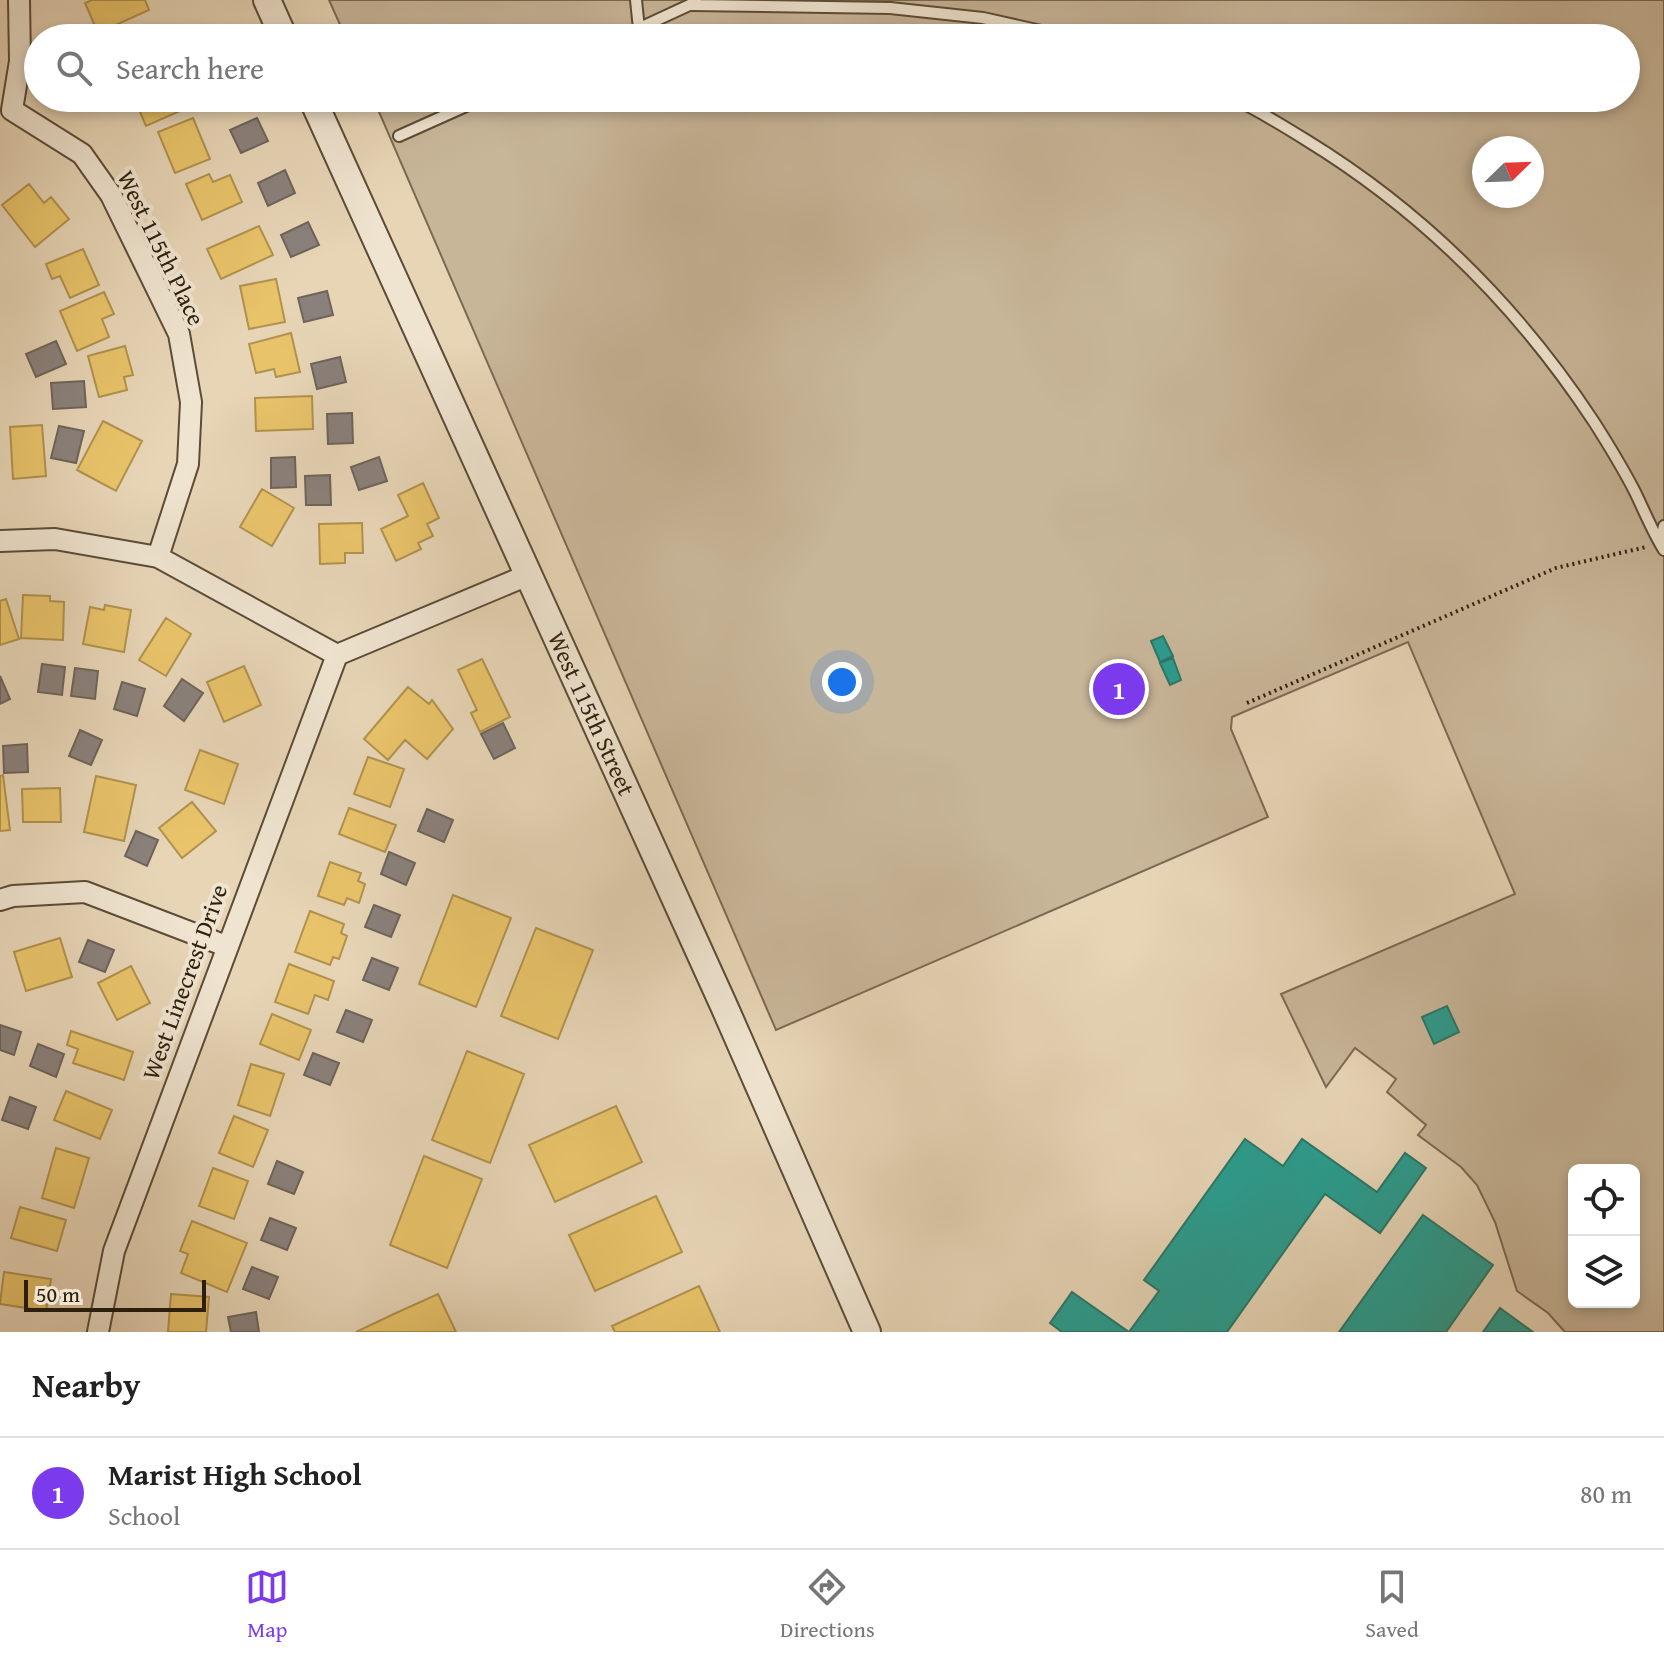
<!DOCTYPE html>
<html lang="en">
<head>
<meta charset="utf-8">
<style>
	:root { --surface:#fff; --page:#f6f6f6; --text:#222; --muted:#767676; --line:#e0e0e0; --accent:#7c3aed }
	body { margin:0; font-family:"Gentium Book Plus",serif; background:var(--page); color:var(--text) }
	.controls { position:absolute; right:24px; bottom:24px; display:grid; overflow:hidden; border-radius:12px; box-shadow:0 4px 12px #0003 }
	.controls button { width:72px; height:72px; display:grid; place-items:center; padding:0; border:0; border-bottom:2px solid var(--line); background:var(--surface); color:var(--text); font:40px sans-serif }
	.compass { position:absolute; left:1472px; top:136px; width:72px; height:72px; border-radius:50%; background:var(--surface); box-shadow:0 4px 12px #0003; rotate:67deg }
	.scale { position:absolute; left:24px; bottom:20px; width:182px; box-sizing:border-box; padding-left:8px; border:4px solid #2e1f0d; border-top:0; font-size:22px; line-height:28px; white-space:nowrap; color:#2e1f0d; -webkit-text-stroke:6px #efe4d0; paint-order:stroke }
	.you { position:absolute; left:842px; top:682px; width:28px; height:28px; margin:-20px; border:6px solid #fff; border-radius:50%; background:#1a73e8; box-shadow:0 0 0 12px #1a73e833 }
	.badge { display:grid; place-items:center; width:52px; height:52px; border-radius:50%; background:var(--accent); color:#fff; font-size:26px; font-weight:700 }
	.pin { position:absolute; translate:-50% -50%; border:4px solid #fff; box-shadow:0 2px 8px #0006 }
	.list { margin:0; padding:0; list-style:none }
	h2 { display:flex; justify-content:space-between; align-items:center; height:104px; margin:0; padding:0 32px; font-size:34px }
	h2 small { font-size:26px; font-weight:400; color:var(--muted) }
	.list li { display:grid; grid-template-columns:52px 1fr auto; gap:24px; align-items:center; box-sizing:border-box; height:112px; padding:0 32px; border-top:2px solid var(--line) }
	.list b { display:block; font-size:30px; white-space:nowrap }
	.list p { margin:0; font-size:26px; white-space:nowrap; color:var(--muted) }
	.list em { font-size:26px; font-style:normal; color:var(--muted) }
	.icon { flex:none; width:44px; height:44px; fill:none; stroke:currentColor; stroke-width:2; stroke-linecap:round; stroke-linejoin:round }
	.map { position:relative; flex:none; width:1664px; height:1332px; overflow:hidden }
	.search { position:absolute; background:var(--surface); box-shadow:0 4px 12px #0003; left:24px; right:24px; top:24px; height:88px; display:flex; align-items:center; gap:20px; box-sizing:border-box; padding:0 28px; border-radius:44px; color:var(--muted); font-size:30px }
	.sheet { height:216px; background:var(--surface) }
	nav { display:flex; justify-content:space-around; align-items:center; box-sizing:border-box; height:112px; border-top:2px solid var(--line); background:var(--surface); font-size:22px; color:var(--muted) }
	nav a { display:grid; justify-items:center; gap:4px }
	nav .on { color:var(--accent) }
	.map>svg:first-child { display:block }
	.green { fill:#c8b699; stroke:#7b6a53; stroke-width:2; fill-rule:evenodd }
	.homes { fill:#e9c46a; stroke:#b1924e; stroke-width:2 }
	.schools { fill:#2a9d8f; stroke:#2b7768; stroke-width:2 }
	.industry { fill:#8a817c; stroke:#6e645b; stroke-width:2 }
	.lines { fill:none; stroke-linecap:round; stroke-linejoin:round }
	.service-casing { stroke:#5c4c37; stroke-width:14 }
	.minor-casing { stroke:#5c4c37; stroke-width:24 }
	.tertiary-casing { stroke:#5c4c37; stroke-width:30 }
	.path { stroke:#2e1f0d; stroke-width:4; stroke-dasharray:2 4; stroke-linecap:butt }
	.service { stroke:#efe4d0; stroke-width:10 }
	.minor { stroke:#efe4d0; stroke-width:20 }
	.tertiary { stroke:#efe4d0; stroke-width:26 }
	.labels { text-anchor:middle; stroke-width:8; stroke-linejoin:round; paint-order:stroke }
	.street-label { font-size:24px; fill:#2e1f0d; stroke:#efe4d0 }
</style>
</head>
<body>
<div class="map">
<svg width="1664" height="1332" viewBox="0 0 1664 1332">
	<rect width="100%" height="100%" fill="#e7d5b6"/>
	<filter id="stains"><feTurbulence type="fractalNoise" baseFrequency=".0025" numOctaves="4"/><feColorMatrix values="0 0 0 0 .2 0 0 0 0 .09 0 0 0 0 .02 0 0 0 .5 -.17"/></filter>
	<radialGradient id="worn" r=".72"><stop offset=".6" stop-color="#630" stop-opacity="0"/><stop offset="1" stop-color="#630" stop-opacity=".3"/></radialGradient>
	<path class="green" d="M329 0H1664V1332H1565L1548 1313 1517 1291 1495 1222 1477 1185 1461 1167 1418 1135 1426 1125 1387 1092 1396 1079 1355 1048 1326 1087 1281 994 1515 894 1408 642 1232 717 1231 729 1268 817 776 1030 373 98H1626V38H346ZM1484 148H1532V196H1484ZM1574 1170H1634V1302H1574Z"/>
	<path class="homes" d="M92 0H145L149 10 98 33 85 3Z
		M122 31 124 38H105Z
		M134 98H175L180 111 146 126Z
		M193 118 210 159 175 173 158 132Z
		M209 174 213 182 230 175 242 202 202 220 186 184Z
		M29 184 44 203 51 197 69 219 35 247 2 205Z
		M259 226 273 255 221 279 207 249Z
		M83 249 99 285 70 298 60 276 52 279 46 264Z
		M276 279 285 322 249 329 240 286Z
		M104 292 114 314 102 319 109 337 77 351 60 311Z
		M291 333 300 372 276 377 274 369 256 373 249 344Z
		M125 346 133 375 124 377 127 390 99 397 88 356Z
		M312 396 313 429 256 431 255 398Z
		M103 421 142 441 116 491 77 470Z
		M42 425 46 476 13 479 10 427Z
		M423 483 439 518 427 524 433 536 418 543 421 549 396 561 381 529 408 516 398 495Z
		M262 489 294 508 272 546 240 527Z
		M362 523 363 553H345V563L320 564 319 524Z
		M23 595 50 596V601L64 602 63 640 21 638Z
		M6 599 19 639 0 645V601Z
		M105 605 131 610 124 652 83 644 90 607 104 610Z
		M166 618 191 634 166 676 139 660Z
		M482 659 510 717 480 732 471 713 477 710 458 670Z
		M244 666 261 705 224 722 207 682Z
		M408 687 429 704 432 700 453 729 427 759 405 740 388 760 364 739Z
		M200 750 238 764 224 804 185 790Z
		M368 757 404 769 390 807 354 794Z
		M3 775 10 830 0 831V776Z
		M96 776 136 785 124 841 84 832Z
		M60 788 61 822H23L22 789Z
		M192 802 216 831 182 858 159 828Z
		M349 808 396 825 385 852 339 834Z
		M330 862 361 873 358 881 365 884 359 903 347 898 344 905 318 896Z
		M453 895 511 918 476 1007 419 984Z
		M310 911 344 924 341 933 347 936 339 959 333 957 330 965 295 952Z
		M536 928 593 950 558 1039 501 1016Z
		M60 938 72 977 26 991 14 952Z
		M289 964 334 981 328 1000 315 995 308 1014 275 1002Z
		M131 966 150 1003 117 1020 98 983Z
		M272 1014 311 1030 299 1060 260 1044Z
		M71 1031 133 1052 124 1080 73 1063 78 1049 67 1045Z
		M467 1051 524 1074 490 1163 432 1140Z
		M251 1064 284 1074 270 1116 238 1105Z
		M66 1091 112 1110 100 1139 54 1120Z
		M616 1106 642 1162 555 1202 529 1145Z
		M234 1116 268 1130 253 1167 219 1153Z
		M56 1148 89 1158 74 1208 42 1198Z
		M424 1156 482 1179 447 1268 390 1245Z
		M213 1168 248 1181 234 1219 199 1206Z
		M656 1196 682 1252 595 1291 569 1235Z
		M20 1207 66 1220 57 1251 11 1238Z
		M192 1221 247 1243 227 1292 181 1273 188 1254 180 1251Z
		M4 1272 51 1279 46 1311 0 1304Z
		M699 1286 720 1332H615L612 1326Z
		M171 1294 209 1297 206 1332H168Z
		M438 1294 456 1332H356L396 1313Z"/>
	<path class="schools" d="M1163 636 1173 656 1160 662 1151 641Z
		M1173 658 1181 680 1170 685 1160 663Z
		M1447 1006 1459 1032 1434 1044 1422 1017Z
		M1245 1139 1283 1166 1302 1139 1377 1192 1405 1153 1426 1168 1380 1233 1325 1194 1227 1332H1129L1159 1291 1144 1280Z
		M1423 1215 1493 1265 1446 1332H1339Z
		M1072 1292 1129 1332H1062L1050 1323Z
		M1500 1308 1533 1332H1483Z"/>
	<path class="industry" d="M257 118 268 141 241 153 230 130Z
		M285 170 295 193 268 206 258 183Z
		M308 222 319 245 291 257 281 235Z
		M327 291 333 315 304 322 298 298Z
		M56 341 66 364 36 377 26 354Z
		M340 357 346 382 317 389 311 364Z
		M84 381 86 407 53 409 51 383Z
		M352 413 353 443 328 444 327 414Z
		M59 426 84 431 76 463 51 458Z
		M295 457 296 487 271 488V458Z
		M379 457 387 481 359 490 351 467Z
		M330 475 331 505H306L305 476Z
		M42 664 65 667 62 695 38 692Z
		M75 668 98 671 95 699 71 696Z
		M0 676 10 699 0 704Z
		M182 679 203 693 184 721 164 706Z
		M122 682 145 689 137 716 114 709Z
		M503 723 515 748 494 759 481 734Z
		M80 730 102 740 91 765 69 756Z
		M27 744 28 772 4 773 3 746Z
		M427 809 453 820 444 842 418 831Z
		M136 831 158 840 147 866 125 856Z
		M389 852 415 863 406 885 381 874Z
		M374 905 400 915 391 937 365 927Z
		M88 940 114 950 105 972 79 962Z
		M372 958 398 968 389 990 363 980Z
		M346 1010 372 1020 363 1042 337 1032Z
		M0 1025 21 1032 14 1055 0 1050Z
		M38 1044 64 1054 56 1077 30 1066Z
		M313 1053 339 1063 330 1085 304 1075Z
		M10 1097 36 1107 28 1129 2 1120Z
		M277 1161 303 1172 294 1194 268 1184Z
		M270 1218 296 1228 287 1250 261 1240Z
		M252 1267 278 1277 269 1299 243 1289Z
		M256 1312 259 1332H231L228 1317Z"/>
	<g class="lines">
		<defs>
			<path id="service" d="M636 0 639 29
				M691 5 890 8 983 18 1073 38
				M618 38 696 2
				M1232 98C1258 110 1282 125 1306 140 1422 211 1519 308 1594 422 1608 444 1622 467 1634 490 1644 510 1652 531 1664 550
				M399 136 484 98
				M1660 543 1664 526"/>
			<path id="minor" d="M19 0 20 61 12 110 82 154 111 195 179 334 191 402 188 464 158 557
				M0 541 55 539 158 557 337 655 528 575
				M0 900 13 896 85 892 226 946
				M98 1332 114 1251 337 655"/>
			<g id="tertiary">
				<path d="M267 0 284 38"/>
				<path id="s1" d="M312 98 724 1006 867 1332"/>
			</g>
		</defs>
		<use href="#service" class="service-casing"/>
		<use href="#minor" class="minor-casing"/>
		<use href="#tertiary" class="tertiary-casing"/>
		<path class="path" d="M1247 703 1556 568 1646 547"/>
		<use href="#service" class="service"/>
		<use href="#minor" class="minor"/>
		<use href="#tertiary" class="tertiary"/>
	</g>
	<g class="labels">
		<g class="street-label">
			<text transform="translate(161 248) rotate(64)" y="8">West 115th Place</text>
			<text dy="8" stroke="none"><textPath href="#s1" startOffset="676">West 115th Street</textPath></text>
			<text transform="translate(185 982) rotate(-70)" y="8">West Linecrest Drive</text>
		</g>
	</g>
	<rect width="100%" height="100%" filter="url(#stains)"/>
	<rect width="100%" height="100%" fill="url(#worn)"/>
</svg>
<div class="controls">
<button><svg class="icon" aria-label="locate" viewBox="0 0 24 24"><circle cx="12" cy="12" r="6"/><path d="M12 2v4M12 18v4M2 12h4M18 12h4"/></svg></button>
<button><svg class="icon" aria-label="layers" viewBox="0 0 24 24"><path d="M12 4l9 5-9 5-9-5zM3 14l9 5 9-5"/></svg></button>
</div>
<svg class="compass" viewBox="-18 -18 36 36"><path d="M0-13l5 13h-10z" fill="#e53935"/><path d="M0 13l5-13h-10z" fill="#767676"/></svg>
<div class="scale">50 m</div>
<div class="you"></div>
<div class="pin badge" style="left:1119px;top:689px">1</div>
<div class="search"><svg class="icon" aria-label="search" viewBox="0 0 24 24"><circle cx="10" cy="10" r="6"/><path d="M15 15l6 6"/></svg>Search here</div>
</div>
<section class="sheet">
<h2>Nearby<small></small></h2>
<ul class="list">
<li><span class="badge">1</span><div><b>Marist High School</b><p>School</p></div><em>80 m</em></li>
</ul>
</section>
<nav>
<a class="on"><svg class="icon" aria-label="map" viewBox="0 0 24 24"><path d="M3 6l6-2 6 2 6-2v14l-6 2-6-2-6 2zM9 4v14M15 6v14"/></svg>Map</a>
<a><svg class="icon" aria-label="directions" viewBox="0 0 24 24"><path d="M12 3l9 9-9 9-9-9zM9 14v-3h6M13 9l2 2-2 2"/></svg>Directions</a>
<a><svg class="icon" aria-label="saved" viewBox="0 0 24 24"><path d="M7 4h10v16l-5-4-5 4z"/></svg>Saved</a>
</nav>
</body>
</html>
